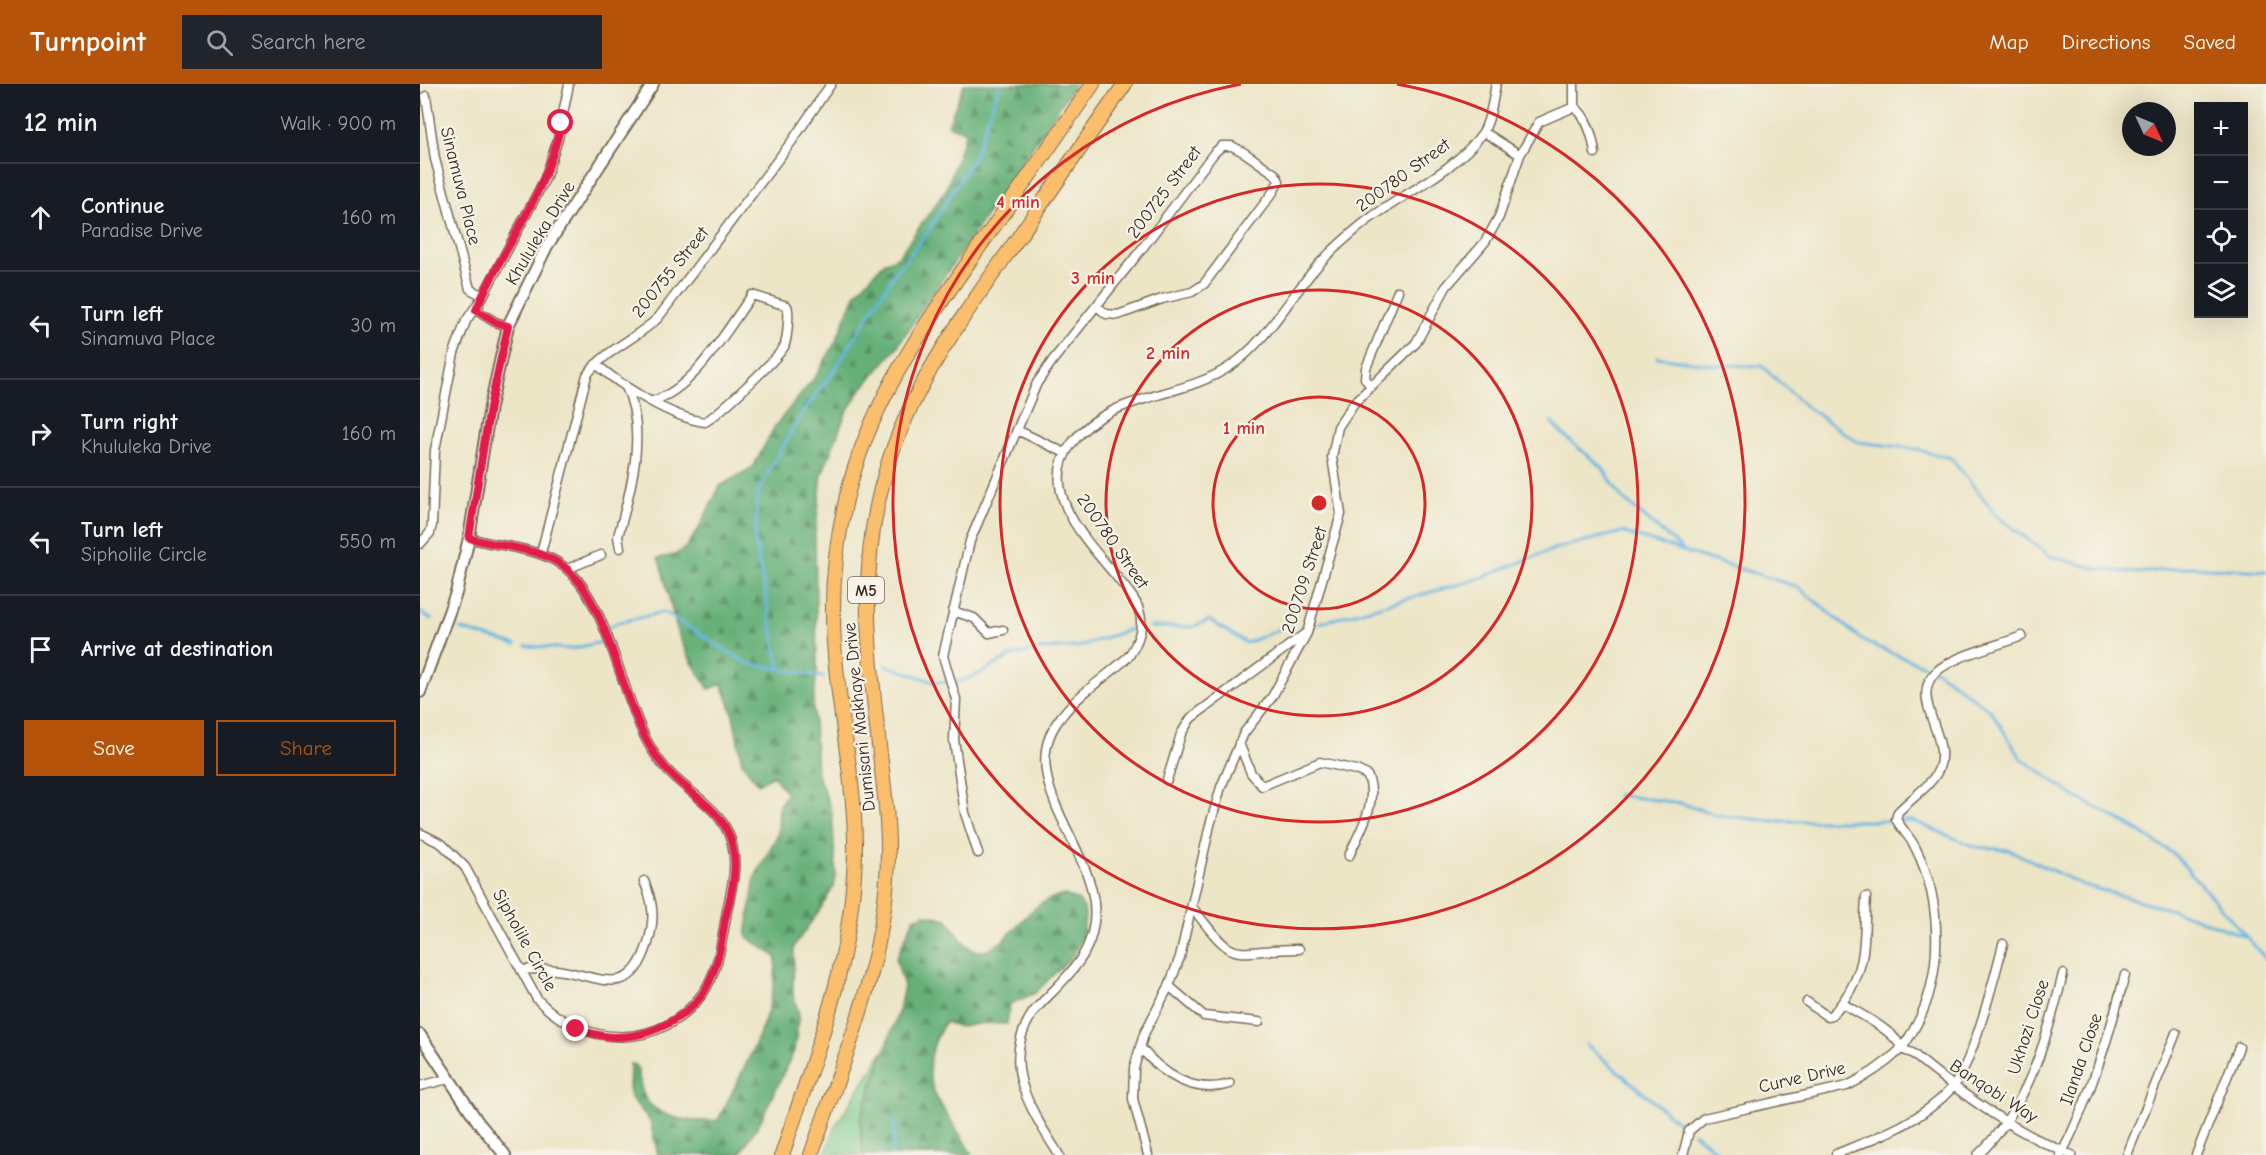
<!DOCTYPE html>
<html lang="en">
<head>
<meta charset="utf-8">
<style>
	:root { --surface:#171b24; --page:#20242c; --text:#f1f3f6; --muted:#9ea1a6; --line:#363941; --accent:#b45309 }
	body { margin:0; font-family:"Comic Neue",sans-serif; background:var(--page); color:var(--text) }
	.controls { position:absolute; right:18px; top:18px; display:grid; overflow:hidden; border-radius:0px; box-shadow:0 6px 24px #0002 }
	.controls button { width:54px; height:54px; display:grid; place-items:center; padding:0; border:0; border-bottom:2px solid var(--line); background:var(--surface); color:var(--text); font:30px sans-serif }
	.compass { position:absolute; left:1702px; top:18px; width:54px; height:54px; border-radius:50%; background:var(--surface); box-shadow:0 6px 24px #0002; rotate:134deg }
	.stop { position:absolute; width:18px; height:18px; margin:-14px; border:4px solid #e11d48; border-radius:50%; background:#fff }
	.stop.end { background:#e11d48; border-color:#fff; box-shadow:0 2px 6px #0008 }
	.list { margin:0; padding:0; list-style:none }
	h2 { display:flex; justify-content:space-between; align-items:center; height:78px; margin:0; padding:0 24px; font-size:26px }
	h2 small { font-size:20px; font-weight:400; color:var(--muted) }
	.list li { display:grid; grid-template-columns:39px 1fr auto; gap:18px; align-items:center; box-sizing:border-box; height:108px; padding:0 24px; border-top:2px solid var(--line) }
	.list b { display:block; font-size:22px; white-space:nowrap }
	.list p { margin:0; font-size:20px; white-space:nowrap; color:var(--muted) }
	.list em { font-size:20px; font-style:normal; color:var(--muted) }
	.actions { display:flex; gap:12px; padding:18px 24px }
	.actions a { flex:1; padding:14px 0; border:2px solid var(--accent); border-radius:0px; text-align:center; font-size:21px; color:var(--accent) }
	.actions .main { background:var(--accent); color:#fff }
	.icon { flex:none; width:33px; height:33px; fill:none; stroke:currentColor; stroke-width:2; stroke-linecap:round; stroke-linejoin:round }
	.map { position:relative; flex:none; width:1846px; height:1071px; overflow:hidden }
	header { display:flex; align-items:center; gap:36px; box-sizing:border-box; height:84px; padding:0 30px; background:var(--accent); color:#fff }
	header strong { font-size:28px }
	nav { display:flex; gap:33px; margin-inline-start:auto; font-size:21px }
	.search { width:420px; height:54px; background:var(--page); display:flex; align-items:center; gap:15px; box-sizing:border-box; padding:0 21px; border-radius:0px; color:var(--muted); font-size:22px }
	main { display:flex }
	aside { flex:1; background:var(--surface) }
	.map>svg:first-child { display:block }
	.green { fill:#7dcc8c; stroke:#5c7b55; stroke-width:1.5 }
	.forest { fill:url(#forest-firs); stroke:#506d4b; stroke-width:1.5 }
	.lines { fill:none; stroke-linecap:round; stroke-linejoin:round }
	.stream { stroke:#67b5e1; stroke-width:3 }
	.minor-casing { stroke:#796b59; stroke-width:11 }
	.tertiary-casing { stroke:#796b59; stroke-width:14 }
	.primary-casing { stroke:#796b59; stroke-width:16 }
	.minor { stroke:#fff; stroke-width:8 }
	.tertiary { stroke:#fff; stroke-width:10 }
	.primary { stroke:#fabe6d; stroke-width:14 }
	.route { stroke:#e11d48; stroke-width:8 }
	.ring { fill:none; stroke:#d62828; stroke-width:3 }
	.labels { text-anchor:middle; stroke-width:4.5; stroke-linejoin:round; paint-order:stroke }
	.shield { fill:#f7f3e8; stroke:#73665b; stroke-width:1.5 }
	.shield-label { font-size:16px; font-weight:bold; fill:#3b2a1e }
	.street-label { font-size:18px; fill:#3b2a1e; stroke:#f7f3e8 }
	.centre { fill:#d62828; stroke:#f7f3e8; stroke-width:3 }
	.ring-label { font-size:18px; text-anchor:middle; font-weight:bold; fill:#d62828; stroke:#f7f3e8; stroke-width:4.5; stroke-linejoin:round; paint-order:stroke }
</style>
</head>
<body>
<header>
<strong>Turnpoint</strong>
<div class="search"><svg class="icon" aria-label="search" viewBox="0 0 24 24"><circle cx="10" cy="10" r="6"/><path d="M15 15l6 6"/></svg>Search here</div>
<nav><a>Map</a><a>Directions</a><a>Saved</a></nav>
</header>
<main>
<aside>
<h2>12 min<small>Walk · 900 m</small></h2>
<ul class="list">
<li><svg class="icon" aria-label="ahead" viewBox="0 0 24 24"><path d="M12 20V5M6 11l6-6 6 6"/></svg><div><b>Continue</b><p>Paradise Drive</p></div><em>160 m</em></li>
<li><svg class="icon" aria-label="left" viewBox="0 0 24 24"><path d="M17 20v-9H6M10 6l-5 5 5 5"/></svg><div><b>Turn left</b><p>Sinamuva Place</p></div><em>30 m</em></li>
<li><svg class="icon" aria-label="right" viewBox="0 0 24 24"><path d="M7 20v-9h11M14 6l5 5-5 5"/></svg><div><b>Turn right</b><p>Khululeka Drive</p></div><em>160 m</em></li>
<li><svg class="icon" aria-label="left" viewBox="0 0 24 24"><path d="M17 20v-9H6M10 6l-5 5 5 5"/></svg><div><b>Turn left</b><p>Sipholile Circle</p></div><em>550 m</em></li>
<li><svg class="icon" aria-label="arrive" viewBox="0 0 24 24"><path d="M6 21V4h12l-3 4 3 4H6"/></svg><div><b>Arrive at destination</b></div></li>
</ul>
<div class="actions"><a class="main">Save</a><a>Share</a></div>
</aside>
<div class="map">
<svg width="1846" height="1071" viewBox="0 0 1846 1071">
	<defs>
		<pattern id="forest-firs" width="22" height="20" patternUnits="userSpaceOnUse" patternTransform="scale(1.5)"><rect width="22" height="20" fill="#66b078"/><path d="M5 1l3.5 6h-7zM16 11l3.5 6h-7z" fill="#558f62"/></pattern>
	</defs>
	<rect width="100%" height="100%" fill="#f7f3e8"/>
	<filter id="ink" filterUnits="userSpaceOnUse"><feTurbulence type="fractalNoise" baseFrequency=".0167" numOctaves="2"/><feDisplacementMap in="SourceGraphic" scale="12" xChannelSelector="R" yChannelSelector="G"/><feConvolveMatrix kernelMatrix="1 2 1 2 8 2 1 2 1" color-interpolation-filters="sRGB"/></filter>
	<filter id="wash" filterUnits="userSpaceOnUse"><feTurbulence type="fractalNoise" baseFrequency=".008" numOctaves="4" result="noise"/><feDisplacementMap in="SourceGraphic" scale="24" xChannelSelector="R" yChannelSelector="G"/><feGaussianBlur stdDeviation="1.35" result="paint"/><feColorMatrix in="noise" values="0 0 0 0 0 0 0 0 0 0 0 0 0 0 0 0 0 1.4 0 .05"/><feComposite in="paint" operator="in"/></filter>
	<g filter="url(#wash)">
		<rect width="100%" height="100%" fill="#ece5c6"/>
		<path class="green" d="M463 967 440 1036 443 1071H405L416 1041Z"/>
		<path class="forest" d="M544 0H655L474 267 439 308 426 329 402 390 395 451 397 587 393 620 397 689 412 728 416 789 414 802 401 824 374 862 373 910 379 930 374 967 340 1038 319 1071H238L230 1037 209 1011 210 980 216 981C220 992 220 1009 227 1017 242 1036 277 1039 298 1036 323 986 357 929 356 873L326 852 335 793 358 750 359 721 367 710 353 691 338 700 322 679 313 630 302 600 289 605C275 584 261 563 255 538 249 516 246 496 238 474L255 471 266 463 278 446 300 402 333 383 355 342 396 292 416 257 436 209 464 179 478 173 526 106 546 48 528 41Z
			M645 811 658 816 664 824 665 831 663 852 653 871 615 909 590 920 587 940 563 939 540 943 525 938C488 1000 524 1017 552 1071H443L440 1036 479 926 484 902 476 875 494 834 505 830 527 835C534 844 541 858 550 864 573 880 600 835 616 823 625 816 633 813 645 811Z"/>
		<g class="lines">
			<path class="stream" d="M1237 273 1293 281 1342 282 1385 322 1438 358 1490 364 1531 374 1578 433 1630 472 1678 485 1717 489 1770 483 1846 487
				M1131 338 1149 356 1182 383 1202 414 1262 465
				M0 528 11 535
				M899 539 1058 495 1134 465 1202 448 1378 503 1445 558 1517 587 1571 627 1601 674 1654 712 1707 740 1754 770 1846 875
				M190 543 197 539 244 528 327 579 404 593
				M731 543H773L789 536 826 559 873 540
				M40 545 96 561
				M106 562 151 565 182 558
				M465 581 514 598H539L561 589 591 572 622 565 658 563 711 545
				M360 585 335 458 338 407 379 334 418 281 474 190 507 149 554 73 580 0
				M1197 711 1260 719 1296 731 1352 737H1493L1556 763 1589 766 1663 801 1756 827 1825 852
				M1166 960 1261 1041
				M1274 1049 1301 1071
				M472 1071 475 1036"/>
		</g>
	</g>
	<g filter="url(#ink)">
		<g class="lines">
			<defs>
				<path id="minor" d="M6 12 15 75 50 205 63 212
					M1154 23V0
					M1100 71 1119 38 1154 23C1167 31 1173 54 1175 69
					M59 221 56 226 75 238 88 242
					M176 280C201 302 252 334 285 338 299 330 355 277 364 263 367 257 370 228 367 222L332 211C307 245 274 306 232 317
					M951 303 945 294 946 284 978 207
					M645 369 597 346 617 299 633 276 721 166 794 69 802 62H812L825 69 855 90 859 97 853 108 784 200 772 208 742 215 698 231 686 230 677 222
					M0 460 10 449 12 441 15 366 34 269 46 237 63 212 125 95 138 55 149 0
					M200 464 198 452C211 407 228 345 205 301
					M121 469 167 291C185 266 216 255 238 234L372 57 411 0
					M147 485 181 471
					M533 527 554 534 569 549 583 546
					M819 659 831 689 842 702 900 678 936 686 947 691C960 717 939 748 929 772
					M747 696 761 650 771 634 886 549
					M0 749 22 760 45 783 117 915C163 964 241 968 283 909 299 886 302 855 307 827 311 807 317 785 313 765 307 729 278 715 254 693 243 683 234 670 227 657 201 608 188 521 147 485 119 462 82 464 49 454
					M558 769 545 729 534 656 536 615 523 572 550 457 597 346
					M772 823C820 886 809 865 879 865
					M101 886C119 884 139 885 157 890 195 900 214 904 228 859 235 835 234 820 224 797
					M749 902 784 932 839 938
					M1387 918 1408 933C1415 930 1419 922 1424 916 1449 880 1443 854 1446 813
					M1422 919C1437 929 1478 948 1481 965L1492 969C1540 1009 1593 1048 1652 1071
					M720 963C742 990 773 1011 810 1000
					M0 1002 28 995
					M1416 1070C1458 1053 1501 1038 1532 1004 1552 981 1575 892 1583 860
					M639 1071C612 1027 579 981 612 930 620 919 631 910 640 900 658 881 671 864 674 838 683 769 589 697 641 633 659 609 687 593 709 572 717 560 724 545 720 530 717 515 705 504 696 492 666 456 616 406 652 359 689 309 761 315 809 283 851 256 876 199 914 165 926 154 939 142 952 133 986 109 1040 83 1063 48 1071 35 1073 14 1076 0
					M728 1071 713 1015 714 984 724 950 749 902 760 873 790 741 801 703 824 649 852 613 887 549 921 430 912 373 918 343 934 319 996 259 1026 203 1065 158 1079 133 1100 71 1064 48
					M1263 1071 1269 1047 1284 1034 1427 1002C1446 993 1465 980 1480 966 1485 961 1489 953 1493 947 1524 895 1523 819 1496 765 1491 754 1482 746 1476 735L1478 728C1490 715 1513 701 1519 684 1531 653 1488 613 1516 588 1534 571 1578 562 1602 552
					M1558 1071C1608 1023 1627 955 1643 890
					M1641 1071C1670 1014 1689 952 1705 891
					M1707 1071 1756 949
					M1776 1071 1819 963"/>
				<path id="tertiary" d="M0 608 36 509 49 454 70 323 88 242 127 162 233 0
					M0 951 58 1038 85 1071"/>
				<path id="primary" d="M362 1071C397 964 436 871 435 756 434 695 420 633 415 572 410 520 414 467 426 416 448 321 502 245 557 166 596 111 635 55 673 0
					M391 1071C425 971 469 870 468 763 468 731 464 701 460 670 450 581 438 494 461 405 483 315 536 242 589 167 628 111 666 55 705 0"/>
			</defs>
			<use href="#minor" class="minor-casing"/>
			<use href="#tertiary" class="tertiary-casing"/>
			<use href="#primary" class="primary-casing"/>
			<use href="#minor" class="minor"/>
			<use href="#tertiary" class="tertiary"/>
			<use href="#primary" class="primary"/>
		</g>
	</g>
	<g class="lines" filter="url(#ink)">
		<path class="route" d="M141 39C128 108 84 162 56 226L75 238 88 242 70 323 49 454C82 464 119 462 147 485 188 521 200 608 227 657 234 670 243 683 254 693 278 716 307 729 313 765 318 788 310 813 305 836 302 856 299 875 291 894 277 930 234 953 196 953 183 953 169 949 156 945"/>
	</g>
	<g class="ring">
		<circle cx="899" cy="419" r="106"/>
		<circle cx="899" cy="419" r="213"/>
		<circle cx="899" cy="419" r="319"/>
		<path d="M977 0A426 426 0 1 1 821 0"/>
	</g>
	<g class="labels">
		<rect class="shield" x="428" y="493" width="36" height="26" rx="4.5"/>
		<g class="shield-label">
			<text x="446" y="512">M5</text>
		</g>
		<g class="street-label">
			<text transform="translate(983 91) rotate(-36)" y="6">200780 Street</text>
			<text transform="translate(41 102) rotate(76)" y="6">Sinamuva Place</text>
			<text transform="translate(744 108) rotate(-53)" y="6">200725 Street</text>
			<text transform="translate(120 149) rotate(-59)" y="6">Khululeka Drive</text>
			<text transform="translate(250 188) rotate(-51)" y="6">200755 Street</text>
			<text transform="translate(693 457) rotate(55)" y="6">200780 Street</text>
			<text transform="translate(884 496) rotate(-72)" y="6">200709 Street</text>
			<text transform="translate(439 633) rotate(-96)" y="6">Dumisani Makhaye Drive</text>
			<text transform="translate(105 856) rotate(61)" y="6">Sipholile Circle</text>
			<text transform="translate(1608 943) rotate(-72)" y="6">Ukhozi Close</text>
			<text transform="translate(1661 975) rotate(-71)" y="6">Ilanda Close</text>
			<text transform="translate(1382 993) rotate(-13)" y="6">Curve Drive</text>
			<text transform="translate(1574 1007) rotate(33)" y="6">Banqobi Way</text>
		</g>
	</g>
	<circle cx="899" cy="419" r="9" class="centre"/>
	<g class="ring-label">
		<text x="598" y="124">4 min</text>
		<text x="673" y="200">3 min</text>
		<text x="748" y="275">2 min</text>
		<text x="824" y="350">1 min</text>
	</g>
</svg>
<div class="controls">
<button>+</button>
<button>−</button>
<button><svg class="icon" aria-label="locate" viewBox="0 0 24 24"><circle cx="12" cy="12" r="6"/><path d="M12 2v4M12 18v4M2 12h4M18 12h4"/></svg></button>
<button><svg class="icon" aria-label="layers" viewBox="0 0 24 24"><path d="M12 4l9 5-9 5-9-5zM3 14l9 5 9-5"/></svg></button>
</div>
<svg class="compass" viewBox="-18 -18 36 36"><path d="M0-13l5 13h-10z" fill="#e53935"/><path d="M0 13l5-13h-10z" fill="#9ea1a6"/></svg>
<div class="stop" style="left:141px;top:39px"></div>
<div class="stop end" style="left:156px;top:945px"></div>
</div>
</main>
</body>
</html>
